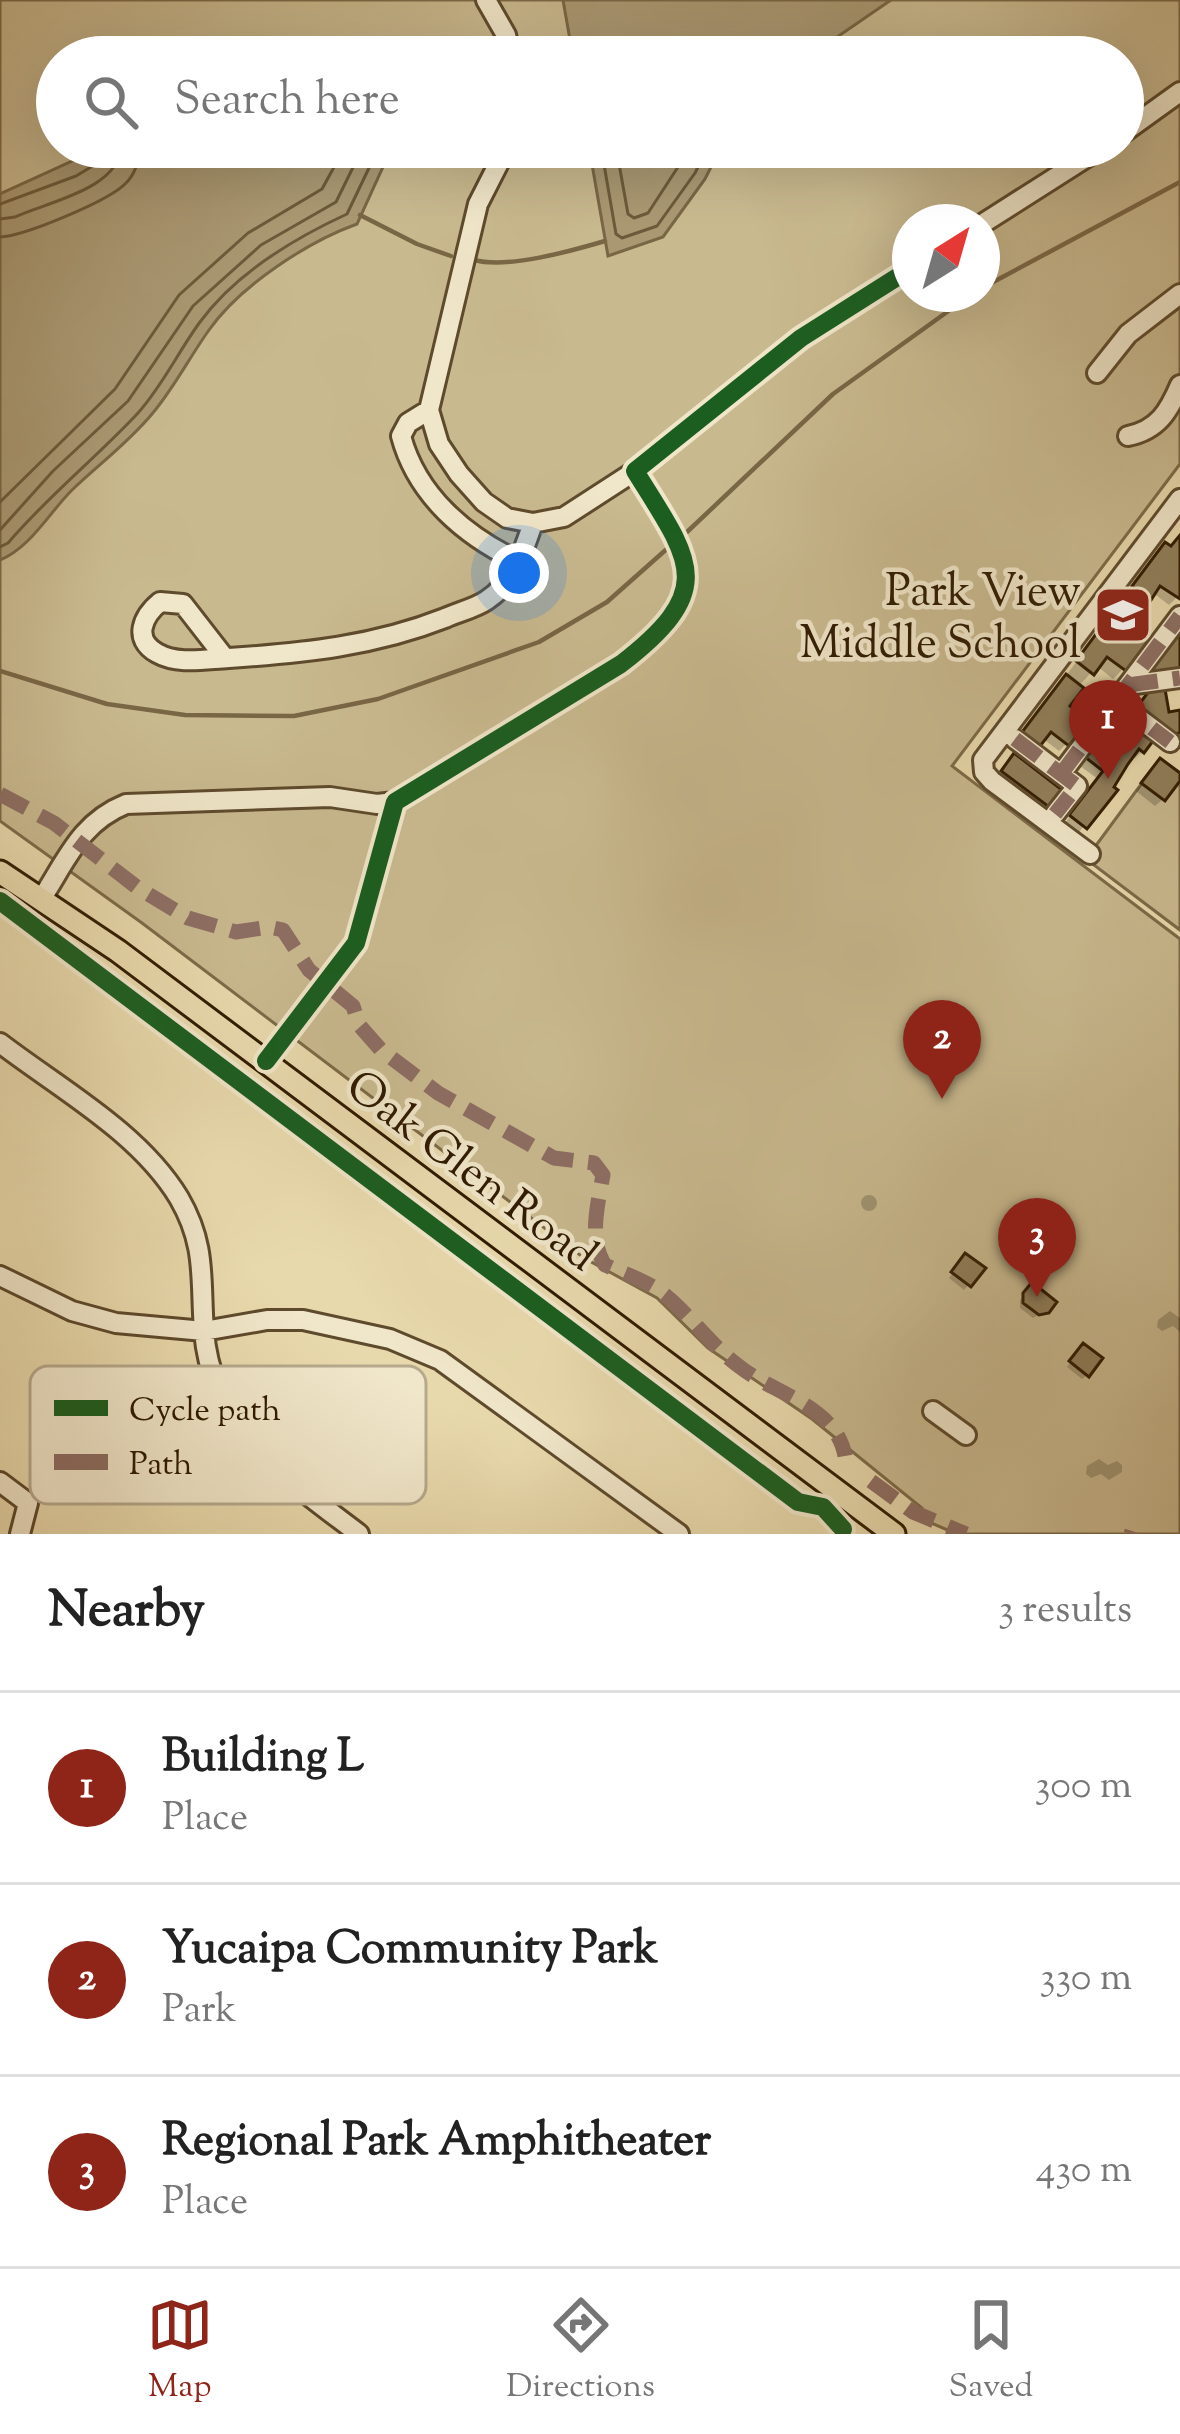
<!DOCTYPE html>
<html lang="en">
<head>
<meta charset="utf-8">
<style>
	:root { --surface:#fff; --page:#f2f2f2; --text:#222; --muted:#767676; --line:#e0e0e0; --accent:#8f2418 }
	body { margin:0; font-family:"Sorts Mill Goudy",serif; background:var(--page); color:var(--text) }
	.compass { position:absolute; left:892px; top:204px; width:108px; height:108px; border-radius:50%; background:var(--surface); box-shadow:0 12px 48px #0002; rotate:37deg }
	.you { position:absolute; left:519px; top:573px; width:42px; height:42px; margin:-30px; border:9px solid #fff; border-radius:50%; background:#1a73e8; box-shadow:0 0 0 18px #1a73e833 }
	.badge { display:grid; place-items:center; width:78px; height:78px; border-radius:50%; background:var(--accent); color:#fff; font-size:39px; font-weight:700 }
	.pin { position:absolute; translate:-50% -99px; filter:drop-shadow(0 3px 6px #0008) }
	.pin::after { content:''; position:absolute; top:63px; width:42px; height:36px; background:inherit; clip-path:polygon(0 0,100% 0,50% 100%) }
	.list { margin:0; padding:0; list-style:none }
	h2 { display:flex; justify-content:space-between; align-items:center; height:156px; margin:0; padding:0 48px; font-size:51px }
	h2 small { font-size:39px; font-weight:400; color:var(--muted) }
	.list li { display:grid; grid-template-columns:78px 1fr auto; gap:36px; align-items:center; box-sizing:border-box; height:192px; padding:0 48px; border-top:3px solid var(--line) }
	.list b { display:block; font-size:45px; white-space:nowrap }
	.list p { margin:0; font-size:39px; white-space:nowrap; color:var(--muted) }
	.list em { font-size:39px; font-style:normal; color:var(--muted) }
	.icon { flex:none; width:66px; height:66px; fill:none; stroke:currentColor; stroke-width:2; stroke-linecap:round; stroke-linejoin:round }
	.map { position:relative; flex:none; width:1180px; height:1534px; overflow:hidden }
	.search { position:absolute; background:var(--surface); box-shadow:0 12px 48px #0002; left:36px; right:36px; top:36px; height:132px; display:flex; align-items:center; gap:30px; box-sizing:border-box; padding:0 42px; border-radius:66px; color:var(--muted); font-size:45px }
	.sheet { height:732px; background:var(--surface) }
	nav { display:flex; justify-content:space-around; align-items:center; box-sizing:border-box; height:168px; border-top:3px solid var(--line); background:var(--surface); font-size:33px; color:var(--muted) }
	nav a { display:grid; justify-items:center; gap:6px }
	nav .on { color:var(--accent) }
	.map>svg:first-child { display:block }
	.green { fill:#c9b98f; stroke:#7c6a48; stroke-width:3; fill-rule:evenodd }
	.water { fill:#a99872; stroke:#796645; stroke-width:3 }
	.shadow { fill:#0003 }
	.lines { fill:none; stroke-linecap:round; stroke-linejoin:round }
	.shore { stroke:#6c5a3a; stroke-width:3 }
	.stream { stroke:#796645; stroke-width:4.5 }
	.building { fill:#907e5a; stroke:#301b01; stroke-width:3 }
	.minor-casing { stroke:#5e4a2c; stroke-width:24 }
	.major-casing { stroke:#301b01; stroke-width:27 }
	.minor { stroke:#f0e6c9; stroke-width:18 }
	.major { stroke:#e8d9ac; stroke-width:21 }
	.quiet { stroke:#8d6e63; stroke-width:15; stroke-dasharray:30 15; stroke-linecap:butt }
	.cycleway-casing { stroke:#f0e6c9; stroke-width:26 }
	.cycleway { stroke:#1b5e20; stroke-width:18 }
	.labels { text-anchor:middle; stroke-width:9; stroke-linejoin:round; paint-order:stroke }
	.poi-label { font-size:45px; fill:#301b01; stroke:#f0e6c9; text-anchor:end }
	.street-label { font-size:45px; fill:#301b01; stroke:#f0e6c9 }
	.key { fill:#f0e6c9; stroke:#b6a98d; stroke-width:3 }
	.key-label { font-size:33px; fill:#301b01 }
</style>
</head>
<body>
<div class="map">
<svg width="1180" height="1534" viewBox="0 0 1180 1534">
	<rect width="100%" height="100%" fill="#e8d9ac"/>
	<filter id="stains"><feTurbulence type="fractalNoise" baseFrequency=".00167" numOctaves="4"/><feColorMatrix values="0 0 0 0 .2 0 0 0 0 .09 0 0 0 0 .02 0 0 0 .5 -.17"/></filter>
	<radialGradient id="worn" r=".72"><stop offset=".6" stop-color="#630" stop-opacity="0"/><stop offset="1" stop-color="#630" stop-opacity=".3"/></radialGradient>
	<path class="green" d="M0 0H1180V464L952 766 1180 939V1534H957L924 1520 922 1508 812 1419 708 1348 657 1298 584 1258 142 923 0 821ZM57 57H1123V147H57ZM910 222H982V294H910Z
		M1180 781V930L1086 859 1142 783Z"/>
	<path class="water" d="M563 0H891L808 57H573Z
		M103 147H392L357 224C307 242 240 286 209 330 189 358 174 388 152 414 128 443 98 465 72 490 49 513 30 548 0 560V194Z
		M589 147H721L705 179 663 237 608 256Z"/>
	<path class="shadow" d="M1180 536V594L1169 605 1152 592 1141 605 1128 595 1159 553 1171 549Z
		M1113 613 1127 626 1123 669 1113 679 1097 666 1078 687 1066 706V744L1059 751 1042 738 1059 685Z
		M1129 739 1142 751 1135 758 1131 755 1078 834 1064 824 1098 779 1080 766 1097 743 1122 749Z
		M1007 764 1062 793 1043 816 996 779Z
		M1153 769 1163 799 1155 806 1136 791Z
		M861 1203a8 8 0 1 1 16 0a8 8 0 1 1-16 0Z
		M962 1261 982 1268 964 1290 949 1278Z
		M1032 1286 1047 1311 1033 1318 1020 1308V1300Z
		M1170 1311 1180 1318V1332L1173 1326 1162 1331 1157 1327 1158 1320Z
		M1079 1351 1087 1375 1082 1379 1067 1367Z
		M1099 1459 1108 1465 1117 1461 1122 1465V1472L1109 1480 1101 1474 1091 1478 1086 1474 1087 1466Z"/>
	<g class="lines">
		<path class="shore" d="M601 147 616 234 622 238 657 226 695 173 708 147
			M616 147 628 214 634 218 648 213 691 147
			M0 204 76 176 101 161 106 147
			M0 219 15 217C47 202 119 189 121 147
			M0 237C24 236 109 201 126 183 136 173 139 161 139 147
			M0 502 115 389 179 295 248 233 322 189 345 147
			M0 530 53 471 128 401 193 306 261 245 336 202 363 147
			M0 547 8 543C48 496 96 458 138 413 163 385 178 352 200 322 235 274 295 238 347 214L379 147"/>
		<path class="stream" d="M360 215 417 244 451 256
			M474 260C508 269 571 251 605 241
			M982 288 1180 182
			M687 532 833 394 972 294
			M0 671 107 704 185 715 294 716 378 699 539 642 607 602 669 547"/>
	</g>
	<path class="building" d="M1180 535V599L1160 586 1151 600 1132 586 1165 542 1171 546Z
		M1122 599 1141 613 1131 625 1149 640 1126 671 1107 657 1094 675 1076 661Z
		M1180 625V671L1147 675 1146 669Z
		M1066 674 1084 688 1070 706 1089 720 1069 746 1051 732 1037 750 1019 736Z
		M1165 689 1169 712 1180 710V733L1172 734 1137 707 1149 691Z
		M1136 728 1153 741 1144 753 1139 749 1128 764 1114 787 1118 790 1087 829 1069 815 1103 771 1085 757 1104 732 1122 746Z
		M1014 753 1066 793 1053 810 1001 771Z
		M1160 758 1180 773V781L1165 801 1141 783Z
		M965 1253 986 1268 971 1287 951 1272Z
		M1032 1282 1057 1302 1049 1313 1039 1315 1023 1303V1293Z
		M1083 1343 1103 1358 1089 1377 1069 1361Z"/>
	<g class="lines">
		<defs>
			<path id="minor" d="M486 0 506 35 511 57
				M1123 133 1180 92
				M507 147 478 204 429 410 439 444 459 474 484 502 507 518 533 523 564 517 635 471 801 338 910 269
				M982 224 1103 147
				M1097 373 1128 334 1180 294
				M429 410 408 423 401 436C417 496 466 537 520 562
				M1128 436C1158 430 1169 411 1180 385
				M225 658 183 604 160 602C143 616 132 639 157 653 178 665 206 659 229 658 304 653 374 646 445 618 458 612 476 608 487 600 514 582 523 552 533 523
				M1128 685 1180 678
				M1116 701 1170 742
				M1015 739 1077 786 1055 814
				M1061 774 1180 616
				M1090 854 992 781 984 772 983 760 1180 499
				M42 898C67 859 81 822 126 804L330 797 377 804 395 802
				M0 1043C60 1089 139 1132 179 1198 207 1246 200 1280 204 1331 212 1431 287 1479 359 1534
				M266 1061 356 943 395 802 621 664C718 589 692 562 635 471
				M0 1276 72 1311 116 1323 204 1331 267 1320H303L390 1339 440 1360 679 1534
				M933 1411 966 1435
				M0 1482 28 1503 20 1534"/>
			<path id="major" d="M0 872 118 951 894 1534"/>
		</defs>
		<use href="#minor" class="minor-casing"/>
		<use href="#major" class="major-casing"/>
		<use href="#minor" class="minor"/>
		<use href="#major" class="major"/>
		<path class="quiet" d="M1128 685 1180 678
			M1116 701 1170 742
			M1015 739 1077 786 1055 814
			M1061 774 1180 616
			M0 794 54 823 138 888 188 918 236 932 269 927 283 930 309 970 353 1006 359 1025 381 1050 438 1093 554 1158 594 1163 603 1175C598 1203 588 1240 605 1265 625 1274 647 1281 665 1295 692 1317 711 1346 740 1367 774 1394 836 1406 845 1456
			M871 1481 913 1512 966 1534
			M1131 1534 1132 1531"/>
		<defs>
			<path id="cycleway" d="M0 901 798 1502 823 1507 843 1529
				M266 1061 356 943 395 802 621 664C718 589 692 562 635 471L801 338 910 269"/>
		</defs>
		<use href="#cycleway" class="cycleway-casing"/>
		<use href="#cycleway" class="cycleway"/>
	</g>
	<defs>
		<symbol id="school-square" viewBox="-11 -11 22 22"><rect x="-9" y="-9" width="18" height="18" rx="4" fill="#8f2418" stroke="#f0e6c9"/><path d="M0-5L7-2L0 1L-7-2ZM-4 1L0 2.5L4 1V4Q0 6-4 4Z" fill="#fff"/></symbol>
	</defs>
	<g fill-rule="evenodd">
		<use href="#school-square" x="1090" y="582" width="66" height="66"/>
	</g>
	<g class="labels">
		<g class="poi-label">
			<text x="1081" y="605">Park View<tspan x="1081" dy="52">Middle School</tspan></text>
		</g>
		<g class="street-label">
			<text transform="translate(473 1169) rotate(37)" y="16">Oak Glen Road</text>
		</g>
	</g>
	<rect x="30" y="1366" width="396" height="138" rx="18" class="key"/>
	<rect x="54" y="1400" width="54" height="16" fill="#1b5e20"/>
	<rect x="54" y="1454" width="54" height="16" fill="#8d6e63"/>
	<g class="key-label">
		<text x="129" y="1420">Cycle path</text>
		<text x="129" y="1474">Path</text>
	</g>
	<rect width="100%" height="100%" filter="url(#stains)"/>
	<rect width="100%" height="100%" fill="url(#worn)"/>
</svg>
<svg class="compass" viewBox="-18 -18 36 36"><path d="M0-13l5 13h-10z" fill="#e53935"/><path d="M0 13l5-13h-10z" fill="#767676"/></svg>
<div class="you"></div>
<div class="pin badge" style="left:1108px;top:779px">1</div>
<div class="pin badge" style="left:942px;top:1099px">2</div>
<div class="pin badge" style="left:1037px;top:1297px">3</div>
<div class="search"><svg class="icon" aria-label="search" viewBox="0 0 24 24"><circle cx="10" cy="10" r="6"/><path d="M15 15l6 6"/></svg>Search here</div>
</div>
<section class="sheet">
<h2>Nearby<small>3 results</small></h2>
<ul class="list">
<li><span class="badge">1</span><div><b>Building L</b><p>Place</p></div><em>300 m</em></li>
<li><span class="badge">2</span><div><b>Yucaipa Community Park</b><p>Park</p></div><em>330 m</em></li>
<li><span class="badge">3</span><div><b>Regional Park Amphitheater</b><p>Place</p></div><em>430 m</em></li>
</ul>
</section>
<nav>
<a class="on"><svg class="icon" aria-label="map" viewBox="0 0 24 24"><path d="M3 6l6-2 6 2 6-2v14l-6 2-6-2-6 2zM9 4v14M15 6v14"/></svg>Map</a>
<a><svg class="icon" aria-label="directions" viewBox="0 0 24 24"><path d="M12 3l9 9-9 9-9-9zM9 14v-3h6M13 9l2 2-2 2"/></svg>Directions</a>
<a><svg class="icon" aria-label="saved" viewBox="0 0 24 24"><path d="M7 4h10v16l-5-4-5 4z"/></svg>Saved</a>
</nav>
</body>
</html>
